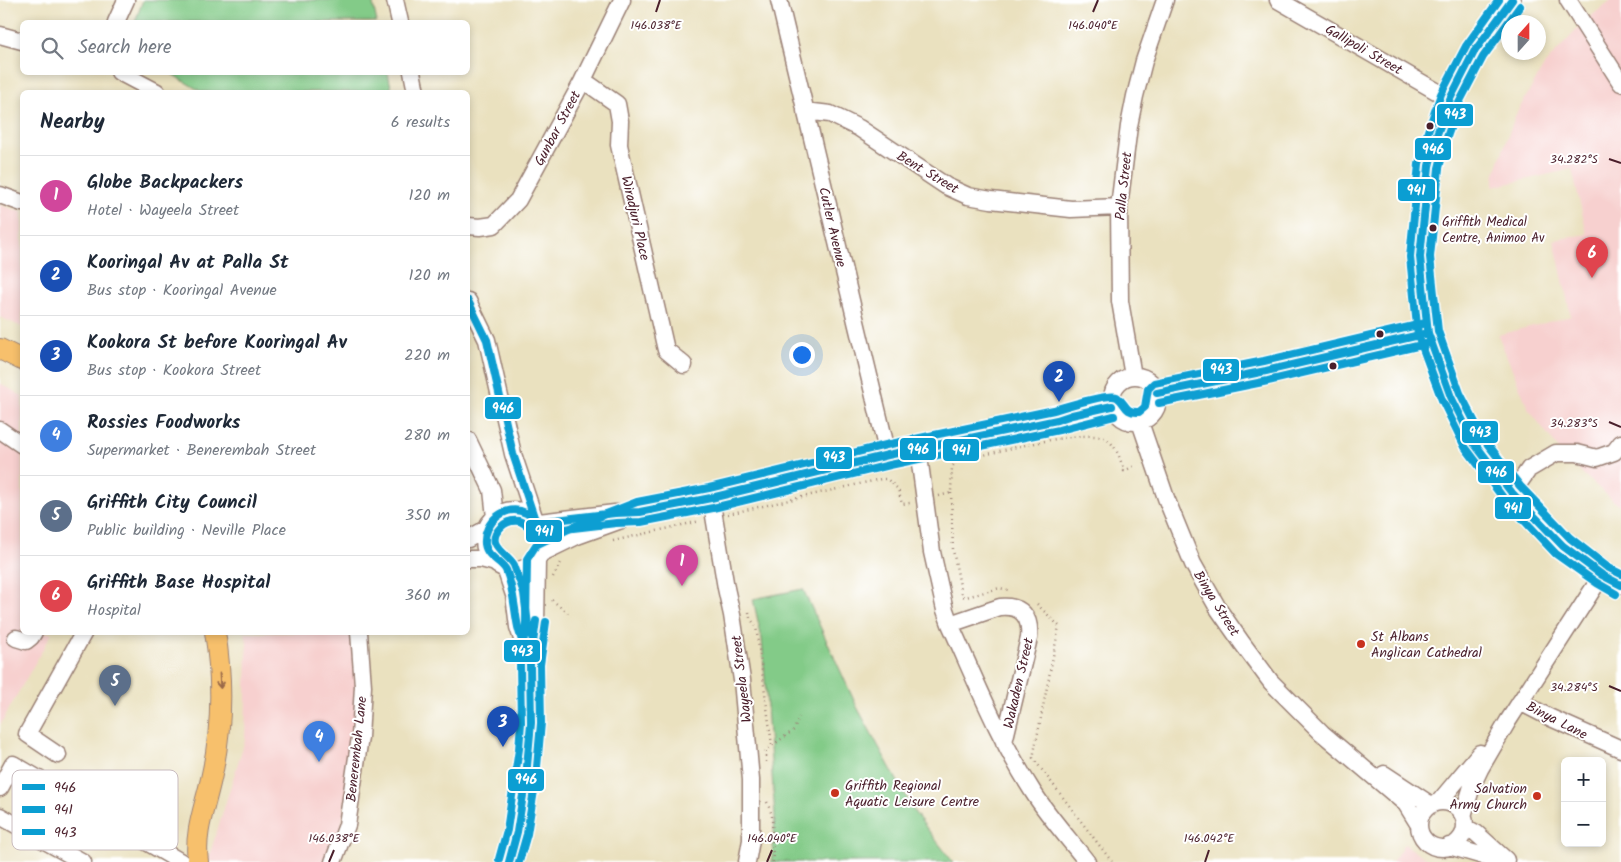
<!DOCTYPE html>
<html lang="en">
<head>
<meta charset="utf-8">
<style>
	:root { --surface:#fff; --page:#f2f2f3; --text:#1f2937; --muted:#747a83; --line:#e0e1e3; --accent:#2563eb }
	body { margin:0; font-family:Kalam,sans-serif; background:var(--page); color:var(--text) }
	.controls { position:absolute; right:15px; bottom:15px; display:grid; overflow:hidden; border-radius:8px; box-shadow:0 2px 8px #0003 }
	.controls button { width:45px; height:45px; display:grid; place-items:center; padding:0; border:0; border-bottom:1px solid var(--line); background:var(--surface); color:var(--text); font:25px sans-serif }
	.compass { position:absolute; left:1501px; top:15px; width:45px; height:45px; border-radius:50%; background:var(--surface); box-shadow:0 2px 8px #0003; rotate:21deg }
	.you { position:absolute; left:801px; top:354px; width:18px; height:18px; margin:-12px; border:4px solid #fff; border-radius:50%; background:#1a73e8; box-shadow:0 0 0 8px #1a73e833 }
	.badge { display:grid; place-items:center; width:32px; height:32px; border-radius:50%; background:var(--accent); color:#fff; font-size:16px; font-weight:700 }
	.pin { position:absolute; translate:-50% -41px; filter:drop-shadow(0 1px 2px #0008) }
	.pin::after { content:''; position:absolute; top:26px; width:18px; height:15px; background:inherit; clip-path:polygon(0 0,100% 0,50% 100%) }
	.list { margin:0; padding:0; list-style:none }
	h2 { display:flex; justify-content:space-between; align-items:center; height:65px; margin:0; padding:0 20px; font-size:21px }
	h2 small { font-size:16px; font-weight:400; color:var(--muted) }
	.list li { display:grid; grid-template-columns:32px 1fr auto; gap:15px; align-items:center; box-sizing:border-box; height:80px; padding:0 20px; border-top:1px solid var(--line) }
	.list b { display:block; font-size:19px; white-space:nowrap }
	.list p { margin:0; font-size:16px; white-space:nowrap; color:var(--muted) }
	.list em { font-size:16px; font-style:normal; color:var(--muted) }
	.icon { flex:none; width:28px; height:28px; fill:none; stroke:currentColor; stroke-width:2; stroke-linecap:round; stroke-linejoin:round }
	.map { position:relative; flex:none; width:1621px; height:862px; overflow:hidden }
	.search { position:absolute; background:var(--surface); box-shadow:0 2px 8px #0003; left:20px; top:20px; width:450px; height:55px; display:flex; align-items:center; gap:12px; box-sizing:border-box; padding:0 18px; border-radius:8px; color:var(--muted); font-size:19px }
	.panel { position:absolute; background:var(--surface); box-shadow:0 2px 8px #0003; left:20px; top:90px; width:450px; height:545px; border-radius:8px }
	.map>svg:first-child { display:block }
	.built { fill:#f7d0cf }
	.green { fill:#83cb88; stroke:#66755a }
	.lines { fill:none; stroke-linecap:round; stroke-linejoin:round }
	.minor-casing { stroke:#9a8075; stroke-width:19 }
	.major-casing { stroke:#9a8075; stroke-width:22 }
	.path { stroke:#9a8075; stroke-width:2.5; stroke-dasharray:1 4; stroke-linecap:butt }
	.minor { stroke:#fff; stroke-width:16 }
	.major { stroke:#f7c06c; stroke-width:20 }
	.bus-1-casing { stroke:#fff; stroke-width:11 }
	.bus-2-casing { stroke:#fff; stroke-width:11 }
	.bus-3-casing { stroke:#fff; stroke-width:11 }
	.bus-1 { stroke:#0b9ed2; stroke-width:8 }
	.bus-2 { stroke:#0b9ed2; stroke-width:8 }
	.bus-3 { stroke:#0b9ed2; stroke-width:8 }
	.oneway { stroke:#986748 }
	.ticks { fill:none; stroke:#4a1f2b; stroke-width:2 }
	.bus-dot { fill:#4a1f2b; stroke:#fff; stroke-width:2 }
	.poi-dot { fill:#c8321e; stroke:#fff; stroke-width:2 }
	.labels { text-anchor:middle; stroke-width:4; stroke-linejoin:round; paint-order:stroke }
	.bus-label { font-size:13px; fill:#4a1f2b; stroke:#fff; text-anchor:start }
	.street-label { font-size:14px; fill:#4a1f2b; stroke:#fff }
	.poi-label { font-size:14px; fill:#4a1f2b; stroke:#fff; text-anchor:start }
	.key { fill:#fff; stroke:#c9bcbf; stroke-width:1 }
	.key-label { font-size:14px; fill:#4a1f2b }
	.ticks-label { font-size:12px; text-anchor:middle; fill:#4a1f2b; stroke:#fff; stroke-width:4; stroke-linejoin:round; paint-order:stroke }
	.line-badge { stroke:#fff; stroke-width:2 }
	.badge-label { font-size:14px; text-anchor:middle; font-weight:bold; fill:#fff }
</style>
</head>
<body>
<div class="map">
<svg width="1621" height="862" viewBox="0 0 1621 862">
	<rect width="100%" height="100%" fill="#fff"/>
	<filter id="ink" filterUnits="userSpaceOnUse"><feTurbulence type="fractalNoise" baseFrequency=".02" numOctaves="2"/><feDisplacementMap in="SourceGraphic" scale="10" xChannelSelector="R" yChannelSelector="G"/><feConvolveMatrix kernelMatrix="1 2 1 2 8 2 1 2 1" color-interpolation-filters="sRGB"/></filter>
	<filter id="wash" filterUnits="userSpaceOnUse"><feTurbulence type="fractalNoise" baseFrequency=".0096" numOctaves="4" result="noise"/><feDisplacementMap in="SourceGraphic" scale="20" xChannelSelector="R" yChannelSelector="G"/><feGaussianBlur stdDeviation="1.12" result="paint"/><feColorMatrix in="noise" values="0 0 0 0 0 0 0 0 0 0 0 0 0 0 0 0 0 1.4 0 .05"/><feComposite in="paint" operator="in"/></filter>
	<g filter="url(#wash)">
		<rect width="100%" height="100%" fill="#eae1bf"/>
		<path class="built" d="M1611 0H1621V506L1616 503 1568 461 1529 410 1498 335 1571 316 1554 240 1587 234 1572 169 1493 187 1495 173 1515 116 1545 64 1585 21Z
			M0 205 22 212V327L0 317Z
			M0 383 22 396V632L52 633 0 725Z
			M245 633H352L358 714 339 845 332 862H213L208 860 245 740 247 642Z
			M1404 844 1432 862H1392Z"/>
		<path class="green" d="M143 0H372L377 22H135Z
			M170 73H388L392 92H202Z
			M803 589 857 707 915 813 953 862H771L773 850 775 816 762 639 753 599Z"/>
	</g>
	<g filter="url(#ink)">
		<g class="lines">
			<defs>
				<path id="minor" d="M395 0 400 22
					M779 0 888 455
					M1278 0 1450 99
					M1512 0 1486 34 1474 52 1450 99 1437 134 1429 166 1425 197 1420 257 1423 294 1428 333 1451 397 1474 443 1512 493 1563 546 1602 575 1621 585
					M1568 0 1621 83
					M116 22 126 0
					M0 35 22 41
					M119 72 157 92
					M412 72 416 92
					M582 82 590 85 617 104 620 121 619 145 666 350 684 365
					M805 111 830 114 859 128 946 186 968 196 991 200 1071 209 1119 207
					M0 195 22 203
					M468 226 480 227 494 225 518 200 582 82 622 0
					M468 301 487 340 513 454 534 517
					M1112 399a23 23 0 1 1 46 0a23 23 0 1 1-46 0Z
					M1133 376 1120 301 1119 207 1129 126 1135 96 1144 61 1165 0
					M1157 393 1266 371 1428 333
					M1140 422 1166 498 1193 564 1219 610 1242 643 1271 682 1322 733 1406 804 1419 825
					M0 430 22 445
					M468 440 492 490 495 517
					M918 449 932 552 945 610 950 624C976 681 999 739 1033 792 1049 817 1069 839 1087 862
					M1512 493 1529 469 1556 453H1577L1597 458 1614 452 1621 443
					M711 498 726 588 732 615 742 680 751 780V840L747 862
					M484 540a30 30 0 1 1 60 0a30 30 0 1 1-60 0Z
					M539 522 615 513 640 512 711 498 888 455 1057 420 1072 415 1112 406
					M468 539 486 529
					M542 553 577 536 624 519
					M468 559H481L496 563
					M505 568 514 595 518 627 529 660
					M950 624 1000 607C1022 605 1031 617 1029 638L1004 742
					M16 638 26 641 31 637 34 632
					M1520 702 1551 718 1621 749
					M58 755 27 734 84 632
					M1384 774 1431 805
					M0 788 13 764 181 862
					M1439 802 1480 753
					M1419 825a23 23 0 1 1 46 0a23 23 0 1 1-46 0Z
					M0 816 83 862
					M1463 816 1472 786 1480 769 1508 721 1602 575
					M1465 827 1476 833 1506 860
					M1449 846 1504 862
					M333 862 347 825 360 737 363 686 359 632
					M509 862 517 832 526 777 529 750 531 723 530 664 536 625 537 560"/>
				<path id="major" d="M0 349 22 360
					M198 862C194 832 205 807 211 779 222 731 223 681 215 632"/>
			</defs>
			<use href="#minor" class="minor-casing"/>
			<use href="#major" class="major-casing"/>
			<path class="path" d="M951 493 953 550 962 596 966 597 1000 588 1008 590
				M939 496 951 493 952 467 956 462C982 456 1086 426 1106 439 1117 446 1120 459 1124 471L1137 465
				M728 514 881 479H887L898 489 902 504 910 503
				M613 541 700 521
				M553 577 562 561
				M552 600 568 613
				M1037 604 1059 626 1033 758 1112 862
				M749 612 750 618 756 626 772 745
				M766 762V750L794 730 799 717
				M767 802 772 815 773 862"/>
			<use href="#minor" class="minor"/>
			<use href="#major" class="major"/>
			<defs>
				<path id="bus-1" d="M1512 0 1474 52 1450 99 1437 134 1429 166 1420 257 1428 333 1451 397 1474 443 1512 493 1563 546 1602 575 1621 585
					M468 301 487 340 513 454 534 517
					M1157 393 1266 371 1428 333
					M530 664C526 652 521 639 518 627 514 608 514 589 506 570 501 560 487 558 485 544 483 522 506 503 526 513 531 515 535 519 539 522L615 513 640 512 711 498 888 455 1057 420 1072 415 1112 406
					M509 862 517 832 526 777 531 723 530 664 536 621"/>
				<path id="bus-2" d="M1499 0 1466 46 1441 94 1428 131 1419 164 1410 257 1418 335 1442 400 1465 447 1504 499 1556 554 1597 583 1616 594
					M1159 403 1268 381 1430 343
					M540 661 528 625 524 593 514 565C508 553 483 545 501 527 506 522 512 520 519 521 526 523 531 531 539 532L616 523 641 522 713 508 890 465 1059 430 1114 416
					M519 862 527 834 536 778 541 723 540 665 546 622"/>
				<path id="bus-3" d="M1520 6 1483 57 1459 103 1447 137 1439 168 1430 257 1438 331 1460 393 1483 438 1520 486 1570 538 1607 567 1621 574
					M499 859 507 830 519 749 521 723 520 663 526 624 527 559 536 545 573 527 637 502 709 488 886 445 1054 410C1064 407 1109 393 1117 397 1126 403 1124 413 1139 412L1145 407 1148 389 1154 383 1264 361 1426 323"/>
			</defs>
			<use href="#bus-1" class="bus-1-casing"/>
			<use href="#bus-2" class="bus-2-casing"/>
			<use href="#bus-3" class="bus-3-casing"/>
			<use href="#bus-1" class="bus-1"/>
			<use href="#bus-2" class="bus-2"/>
			<use href="#bus-3" class="bus-3"/>
		</g>
		<defs><path id="oneway-shaft" d="M-6 0H5M1.5-3L5.5 0L1.5 3" fill="none" stroke-width="1.6" stroke-linecap="round" stroke-linejoin="round" transform="scale(1.25)"/></defs>
		<use class="oneway" href="#oneway-shaft" transform="translate(220 681) rotate(87)"/>
	</g>
	<path class="ticks" d="M656 12 660 0M1093 12 1098 0M1609 159 1621 163M1609 422 1621 427M1609 686 1621 691M329 862 334 850M767 862 772 850M1205 862 1209 850"/>
	<g class="bus-dot">
		<circle cx="1430" cy="126" r="4.5"/>
		<circle cx="1433" cy="228" r="4.5"/>
		<circle cx="1380" cy="334" r="4.5"/>
		<circle cx="1333" cy="366" r="4.5"/>
	</g>
	<g class="poi-dot">
		<circle cx="1361" cy="644" r="5"/>
		<circle cx="835" cy="793" r="5"/>
		<circle cx="1537" cy="796" r="5"/>
	</g>
	<g class="labels">
		<g class="bus-label">
			<text x="1442" y="226">Griffith Medical<tspan x="1442" dy="16">Centre, Animoo Av</tspan></text>
		</g>
		<g class="street-label">
			<text transform="translate(1364 49) rotate(30)" y="5">Gallipoli Street</text>
			<text transform="translate(557 128) rotate(-62)" y="5">Gunbar Street</text>
			<text transform="translate(928 172) rotate(31)" y="5">Bent Street</text>
			<text transform="translate(1123 186) rotate(-84)" y="5">Palla Street</text>
			<text transform="translate(636 218) rotate(77)" y="5">Wiradjuri Place</text>
			<text transform="translate(833 227) rotate(77)" y="5">Cutler Avenue</text>
			<text transform="translate(1217 603) rotate(58)" y="5">Binya Street</text>
			<text transform="translate(741 679) rotate(-97)" y="5">Wayeela Street</text>
			<text transform="translate(1018 683) rotate(-77)" y="5">Wakaden Street</text>
			<text transform="translate(1557 720) rotate(27)" y="5">Binya Lane</text>
			<text transform="translate(356 749) rotate(-84)" y="5">Benerembah Lane</text>
		</g>
		<g class="poi-label">
			<text x="1371" y="641">St Albans<tspan x="1371" dy="16">Anglican Cathedral</tspan></text>
			<text x="845" y="790">Griffith Regional<tspan x="845" dy="16">Aquatic Leisure Centre</tspan></text>
			<text x="1527" y="793" text-anchor="end">Salvation<tspan x="1527" dy="16">Army Church</tspan></text>
		</g>
	</g>
	<rect x="12" y="770" width="166" height="80" rx="8" class="key"/>
	<rect x="22" y="784" width="23" height="6" fill="#0b9ed2"/>
	<rect x="22" y="806" width="23" height="7" fill="#0b9ed2"/>
	<rect x="22" y="829" width="23" height="6" fill="#0b9ed2"/>
	<g class="key-label">
		<text x="54" y="792">946</text>
		<text x="54" y="814">941</text>
		<text x="54" y="837">943</text>
	</g>
	<g class="ticks-label">
		<text x="656" y="29">146.038°E</text>
		<text x="1093" y="29">146.040°E</text>
		<text x="1574" y="163">34.282°S</text>
		<text x="1574" y="427">34.283°S</text>
		<text x="1574" y="691">34.284°S</text>
		<text x="334" y="842">146.038°E</text>
		<text x="772" y="842">146.040°E</text>
		<text x="1209" y="842">146.042°E</text>
	</g>
	<g class="line-badge">
		<rect x="1436" y="103" width="38" height="24" rx="5" fill="#0b9ed2"/>
		<rect x="1414" y="137" width="38" height="24" rx="5" fill="#0b9ed2"/>
		<rect x="1397" y="178" width="39" height="24" rx="5" fill="#0b9ed2"/>
		<rect x="1202" y="358" width="38" height="24" rx="5" fill="#0b9ed2"/>
		<rect x="484" y="396" width="38" height="24" rx="5" fill="#0b9ed2"/>
		<rect x="1461" y="420" width="38" height="24" rx="5" fill="#0b9ed2"/>
		<rect x="899" y="437" width="38" height="24" rx="5" fill="#0b9ed2"/>
		<rect x="942" y="438" width="38" height="24" rx="5" fill="#0b9ed2"/>
		<rect x="815" y="446" width="38" height="24" rx="5" fill="#0b9ed2"/>
		<rect x="1477" y="460" width="38" height="24" rx="5" fill="#0b9ed2"/>
		<rect x="1494" y="496" width="38" height="24" rx="5" fill="#0b9ed2"/>
		<rect x="525" y="519" width="38" height="24" rx="5" fill="#0b9ed2"/>
		<rect x="503" y="639" width="38" height="24" rx="5" fill="#0b9ed2"/>
		<rect x="507" y="768" width="38" height="24" rx="5" fill="#0b9ed2"/>
	</g>
	<g class="badge-label">
		<text x="1455" y="119">943</text>
		<text x="1433" y="154">946</text>
		<text x="1416" y="195">941</text>
		<text x="1221" y="374">943</text>
		<text x="503" y="413">946</text>
		<text x="1480" y="437">943</text>
		<text x="918" y="454">946</text>
		<text x="961" y="455">941</text>
		<text x="834" y="462">943</text>
		<text x="1496" y="477">946</text>
		<text x="1513" y="513">941</text>
		<text x="544" y="536">941</text>
		<text x="522" y="656">943</text>
		<text x="526" y="784">946</text>
	</g>
</svg>
<div class="controls">
<button>+</button>
<button>−</button>
</div>
<svg class="compass" viewBox="-18 -18 36 36"><path d="M0-13l5 13h-10z" fill="#e53935"/><path d="M0 13l5-13h-10z" fill="#747a83"/></svg>
<div class="you"></div>
<div class="pin badge" style="left:682px;top:586px;background:#d1479c">1</div>
<div class="pin badge" style="left:1059px;top:402px;background:#1a4fb4">2</div>
<div class="pin badge" style="left:503px;top:747px;background:#1a4fb4">3</div>
<div class="pin badge" style="left:319px;top:762px;background:#3f7fe0">4</div>
<div class="pin badge" style="left:115px;top:706px;background:#5c6f8a">5</div>
<div class="pin badge" style="left:1592px;top:278px;background:#e0444e">6</div>
<div class="search"><svg class="icon" aria-label="search" viewBox="0 0 24 24"><circle cx="10" cy="10" r="6"/><path d="M15 15l6 6"/></svg>Search here</div>
<section class="panel">
<h2>Nearby<small>6 results</small></h2>
<ul class="list">
<li><span class="badge" style="background:#d1479c">1</span><div><b>Globe Backpackers</b><p>Hotel · Wayeela Street</p></div><em>120 m</em></li>
<li><span class="badge" style="background:#1a4fb4">2</span><div><b>Kooringal Av at Palla St</b><p>Bus stop · Kooringal Avenue</p></div><em>120 m</em></li>
<li><span class="badge" style="background:#1a4fb4">3</span><div><b>Kookora St before Kooringal Av</b><p>Bus stop · Kookora Street</p></div><em>220 m</em></li>
<li><span class="badge" style="background:#3f7fe0">4</span><div><b>Rossies Foodworks</b><p>Supermarket · Benerembah Street</p></div><em>280 m</em></li>
<li><span class="badge" style="background:#5c6f8a">5</span><div><b>Griffith City Council</b><p>Public building · Neville Place</p></div><em>350 m</em></li>
<li><span class="badge" style="background:#e0444e">6</span><div><b>Griffith Base Hospital</b><p>Hospital</p></div><em>360 m</em></li>
</ul>
</section>
</div>
</body>
</html>
